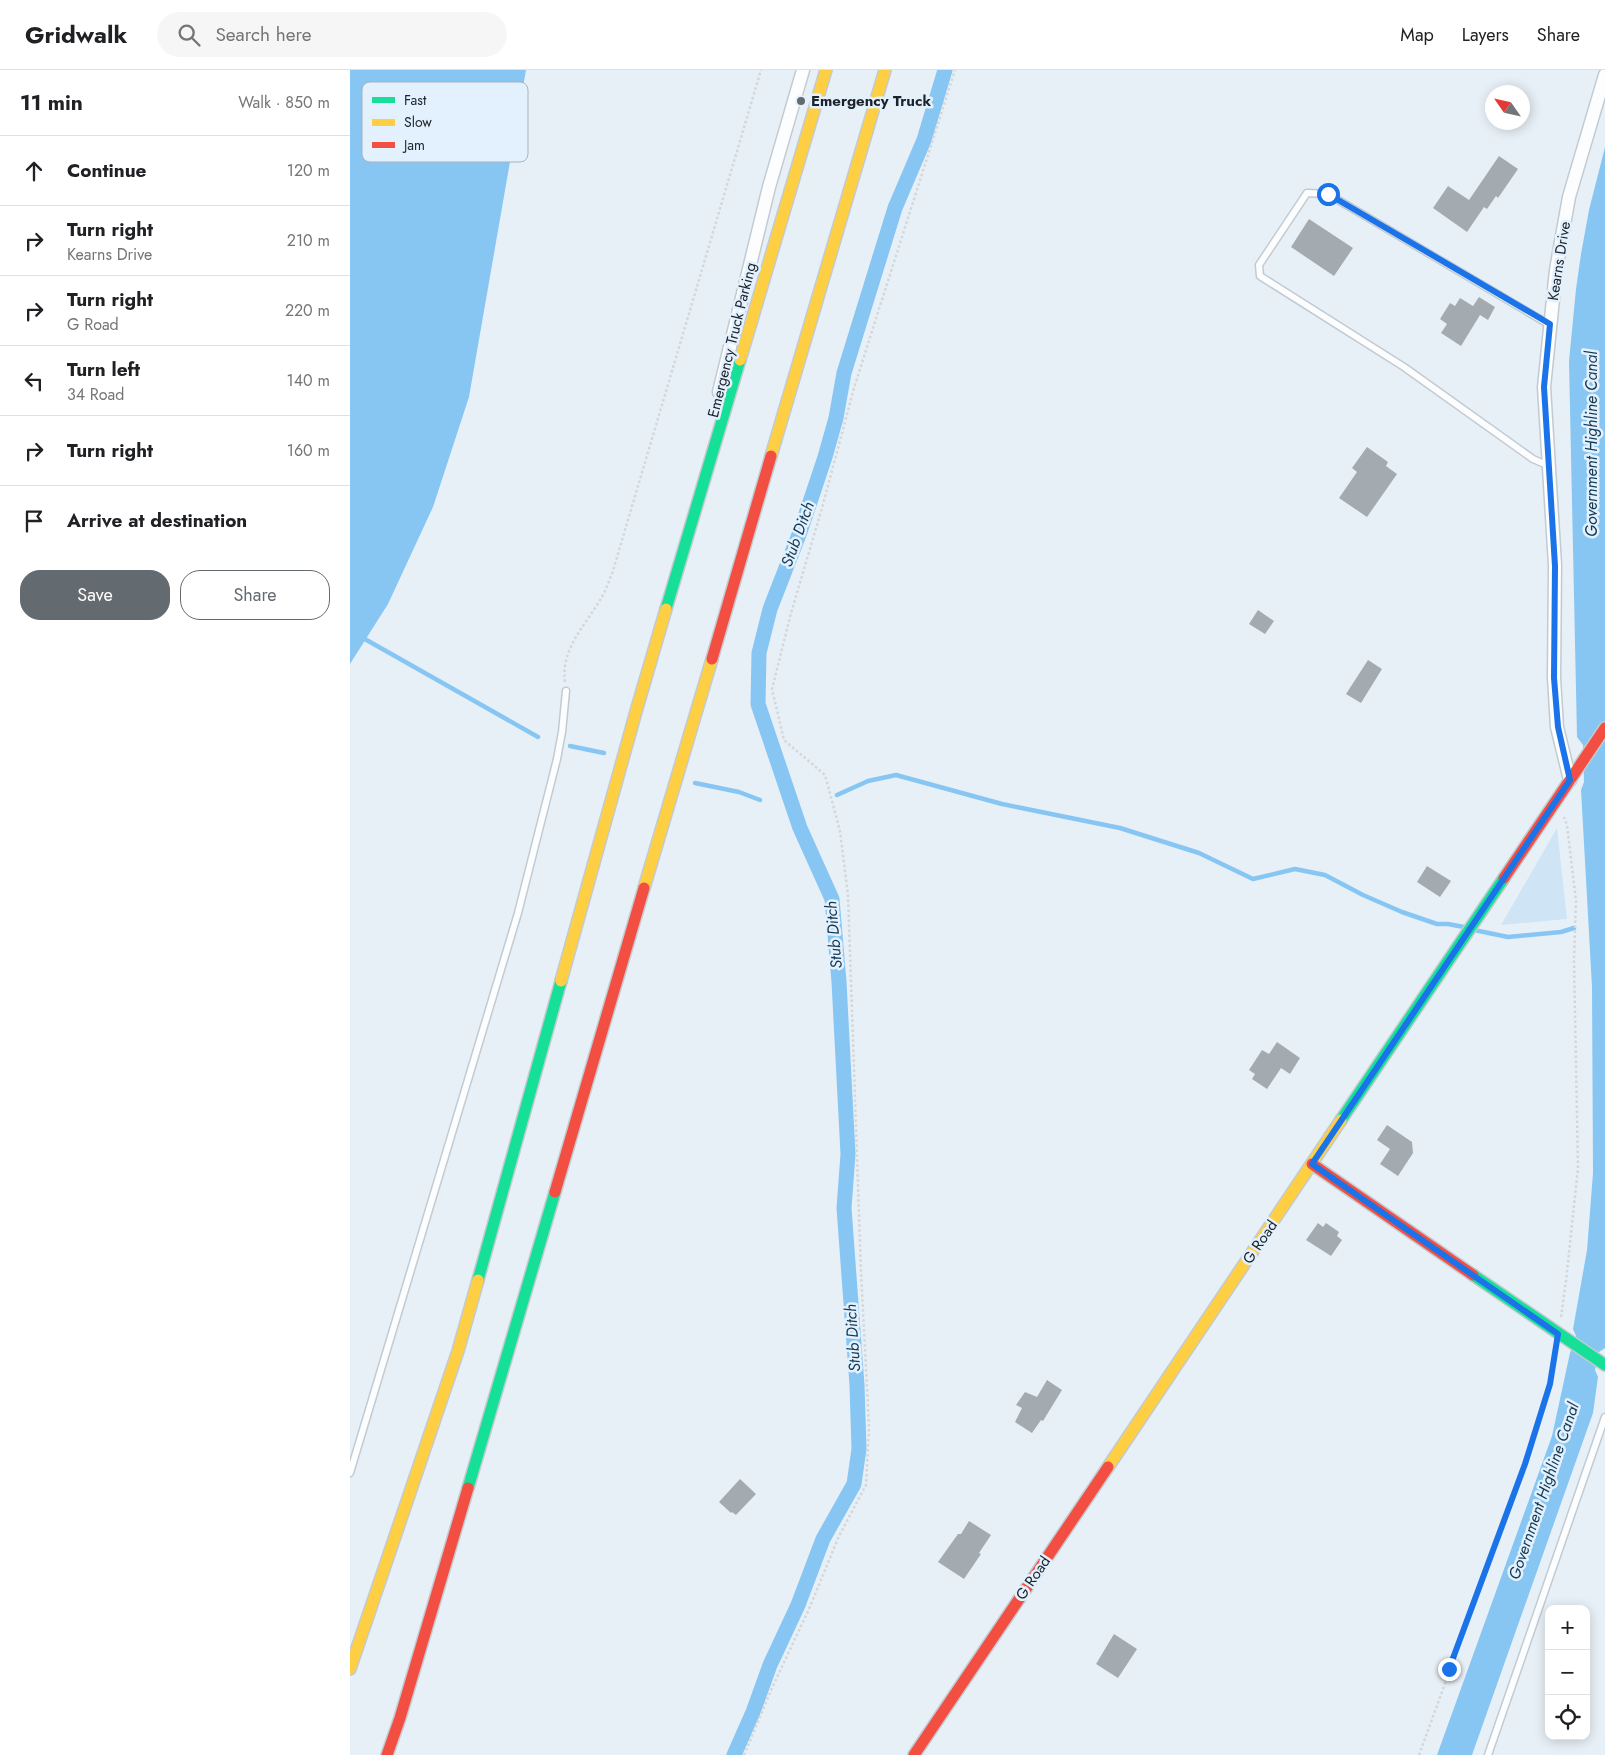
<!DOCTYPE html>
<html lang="en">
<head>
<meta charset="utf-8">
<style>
	:root { --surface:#fff; --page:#f6f6f6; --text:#202124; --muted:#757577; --line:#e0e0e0; --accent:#636a70 }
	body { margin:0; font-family:Jost,sans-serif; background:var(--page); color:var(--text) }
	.controls { position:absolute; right:15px; bottom:15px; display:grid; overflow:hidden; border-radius:10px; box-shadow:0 2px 12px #0003 }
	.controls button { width:45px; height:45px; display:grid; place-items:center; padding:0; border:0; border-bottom:1px solid var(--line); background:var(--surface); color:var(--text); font:25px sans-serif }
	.compass { position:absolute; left:1135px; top:15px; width:45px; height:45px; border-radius:50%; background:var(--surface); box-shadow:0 2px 12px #0003; rotate:304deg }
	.stop { position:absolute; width:15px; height:15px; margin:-11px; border:4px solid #1a73e8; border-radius:50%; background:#fff }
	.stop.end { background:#1a73e8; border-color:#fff; box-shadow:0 1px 5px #0008 }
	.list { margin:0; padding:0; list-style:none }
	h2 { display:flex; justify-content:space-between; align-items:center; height:65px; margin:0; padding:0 20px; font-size:21px }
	h2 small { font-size:16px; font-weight:400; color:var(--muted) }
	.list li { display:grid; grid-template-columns:32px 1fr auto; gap:15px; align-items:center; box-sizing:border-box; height:70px; padding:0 20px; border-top:1px solid var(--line) }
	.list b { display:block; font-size:19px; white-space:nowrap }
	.list p { margin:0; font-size:16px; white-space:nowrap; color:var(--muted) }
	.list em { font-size:16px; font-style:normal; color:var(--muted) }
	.actions { display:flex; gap:10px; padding:15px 20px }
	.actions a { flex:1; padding:11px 0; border:1px solid var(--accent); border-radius:20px; text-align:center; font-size:18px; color:var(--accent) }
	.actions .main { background:var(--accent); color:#fff }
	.icon { flex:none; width:28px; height:28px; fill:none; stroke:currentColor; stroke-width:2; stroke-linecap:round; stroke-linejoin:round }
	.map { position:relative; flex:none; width:1255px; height:1685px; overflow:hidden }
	header { display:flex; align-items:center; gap:30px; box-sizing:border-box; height:70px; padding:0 25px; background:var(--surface); border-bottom:1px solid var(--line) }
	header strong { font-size:24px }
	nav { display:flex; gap:28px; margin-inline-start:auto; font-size:18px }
	.search { width:350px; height:45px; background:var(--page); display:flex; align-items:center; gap:12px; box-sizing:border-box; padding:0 18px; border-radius:28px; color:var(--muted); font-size:19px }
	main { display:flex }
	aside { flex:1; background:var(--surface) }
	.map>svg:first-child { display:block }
	.green { fill:#cfe4f4 }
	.water { fill:#87c6f3 }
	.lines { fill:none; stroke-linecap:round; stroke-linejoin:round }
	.stream { stroke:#87c6f3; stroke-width:4.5 }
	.canal { stroke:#87c6f3; stroke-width:15 }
	.building { fill:#a4abb0 }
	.lane-casing { stroke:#c3cad0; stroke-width:9 }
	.street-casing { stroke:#c3cad0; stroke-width:15 }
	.fast-casing { stroke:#c3cad0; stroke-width:14 }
	.slow-casing { stroke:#c3cad0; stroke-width:14 }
	.jam-casing { stroke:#c3cad0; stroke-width:14 }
	.path { stroke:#d4d6d8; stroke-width:2.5; stroke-dasharray:2.5 2.5; stroke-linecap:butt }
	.lane { stroke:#fcfdfe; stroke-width:6 }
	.street { stroke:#fcfdfe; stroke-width:12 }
	.fast { stroke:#16e098; stroke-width:11 }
	.slow { stroke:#ffcf43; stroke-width:11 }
	.jam { stroke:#f24e42; stroke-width:11 }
	.route { stroke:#1a73e8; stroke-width:6 }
	.poi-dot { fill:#636a70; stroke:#e2f1fd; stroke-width:2 }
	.labels { text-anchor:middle; stroke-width:5; stroke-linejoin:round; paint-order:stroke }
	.poi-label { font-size:15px; font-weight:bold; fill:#1c2228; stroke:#e2f1fd; text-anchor:start }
	.street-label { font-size:15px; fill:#1c2228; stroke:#e2f1fd }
	.water-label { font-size:16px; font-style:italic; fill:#133851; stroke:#e2f1fd }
	.key { fill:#e2f1fd; stroke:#a7b3bd; stroke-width:1 }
	.key-label { font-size:14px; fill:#1c2228 }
</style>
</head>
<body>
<header>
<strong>Gridwalk</strong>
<div class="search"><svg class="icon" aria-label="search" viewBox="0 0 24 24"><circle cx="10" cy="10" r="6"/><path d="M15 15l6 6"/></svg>Search here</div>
<nav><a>Map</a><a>Layers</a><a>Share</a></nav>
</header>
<main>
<aside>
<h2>11 min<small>Walk · 850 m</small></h2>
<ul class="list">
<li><svg class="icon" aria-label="ahead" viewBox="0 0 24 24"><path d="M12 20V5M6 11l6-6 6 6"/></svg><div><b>Continue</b></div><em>120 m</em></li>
<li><svg class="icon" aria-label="right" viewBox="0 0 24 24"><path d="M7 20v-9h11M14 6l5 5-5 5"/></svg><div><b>Turn right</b><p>Kearns Drive</p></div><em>210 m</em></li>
<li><svg class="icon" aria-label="right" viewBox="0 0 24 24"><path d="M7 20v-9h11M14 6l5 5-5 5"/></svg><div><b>Turn right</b><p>G Road</p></div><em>220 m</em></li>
<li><svg class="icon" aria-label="left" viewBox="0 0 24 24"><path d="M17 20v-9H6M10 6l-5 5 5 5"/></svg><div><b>Turn left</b><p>34 Road</p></div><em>140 m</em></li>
<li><svg class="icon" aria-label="right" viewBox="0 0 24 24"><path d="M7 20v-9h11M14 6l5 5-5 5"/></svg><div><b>Turn right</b></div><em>160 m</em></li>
<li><svg class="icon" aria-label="arrive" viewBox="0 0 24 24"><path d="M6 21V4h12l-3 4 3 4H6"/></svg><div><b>Arrive at destination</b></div></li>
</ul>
<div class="actions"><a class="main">Save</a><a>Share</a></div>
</aside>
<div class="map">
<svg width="1255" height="1685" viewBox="0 0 1255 1685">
	<rect width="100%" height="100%" fill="#e8f0f7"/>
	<path class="green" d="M1207 758 1217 849 1151 855Z"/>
	<path class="water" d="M0 0H176L119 327 83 437 38 534 0 594Z
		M1255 77V1278L1249 1282 1245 1300 1248 1307 1243 1343 1122 1685H1087L1202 1366 1220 1283 1226 1266 1223 1259 1237 1180 1243 1103 1242 917 1231 720 1234 712 1233 675 1227 667 1219 291 1226 219 1231 184 1239 140Z"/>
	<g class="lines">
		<path class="stream" d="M0 574 13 568 188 667
			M220 676 254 683
			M345 713 389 722 410 730
			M487 725 518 711 546 705 652 734 770 758 849 783 903 809 945 799 975 805 1013 825 1052 842 1087 854H1098L1114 857
			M1124 860 1158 867 1211 862 1224 858"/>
		<path class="canal" d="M384 1685 403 1642 420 1595 448 1535 473 1469 504 1414 509 1379 507 1315 494 1138 498 1084 489 912 482 829 450 758 408 634 409 583 420 539 450 462 475 387 486 348 494 303 545 138 574 70 595 0"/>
	</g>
	<path class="building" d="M1149 86 1168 99 1148 128 1146 126 1137 139 1134 137 1117 162 1083 138 1098 116 1119 130Z
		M959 149 1003 178 984 206 941 177Z
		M1129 227 1145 237 1138 250 1130 245 1111 276 1091 263 1097 254 1090 249 1100 233 1105 236 1110 228 1123 236Z
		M1017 377 1038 392 1036 396 1047 404 1017 447 989 428 1007 402 1002 398Z
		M908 540 924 551 915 564 899 554Z
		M1018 590 1032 599 1011 633 996 624Z
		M1077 796 1101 811 1090 827 1067 812Z
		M927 972 950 988 940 1004 931 998 917 1019 902 1009 905 1004 899 1000 912 980 919 984Z
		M1037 1055 1062 1072 1063 1083 1048 1106 1030 1094 1040 1079 1027 1070Z
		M968 1153 973 1157 976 1153 989 1162 987 1166 992 1170 981 1186 956 1170Z
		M697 1310 712 1320 693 1351 691 1350 682 1363 665 1352 672 1338 666 1335 675 1322 687 1327Z
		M390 1409 406 1424 386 1445 382 1442 381 1443 369 1432Z
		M619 1451 641 1465 629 1483 631 1484 614 1509 588 1492 608 1464H611Z
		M764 1564 787 1579 768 1608 746 1594Z"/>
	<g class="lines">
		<defs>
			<path id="lane" d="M1199 396 1183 389 1054 297 910 206 909 195 957 123 978 124 1200 255
				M0 1403 168 843 207 689 212 662 216 621
				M1138 1685 1255 1347"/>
			<path id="street" d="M369 322 419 117 453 0
				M1220 710 1207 657 1204 608 1205 495 1194 317 1206 200 1219 127 1255 5"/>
			<path id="fast" d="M316 539 390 290
				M991 1050 1154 808
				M1123 1205 1255 1295
				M128 1210 211 911
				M118 1418 205 1122"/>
			<path id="slow" d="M390 290 476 0
				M421 386 535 0
				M294 818 362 589
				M211 911 287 638 316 539
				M758 1397 991 1050
				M0 1599 108 1281 128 1210"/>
			<path id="jam" d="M362 589 421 386
				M1154 808 1255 658
				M962 1094 1123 1205
				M205 1122 294 818
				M37 1685 50 1648 118 1418
				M564 1685 758 1397"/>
		</defs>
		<use href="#lane" class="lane-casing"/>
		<use href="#street" class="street-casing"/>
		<use href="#fast" class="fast-casing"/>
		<use href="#slow" class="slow-casing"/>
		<use href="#jam" class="jam-casing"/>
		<path class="path" d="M215 612C210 577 239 552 254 523 257 517 259 510 262 504L411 0
			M1211 1247 1216 1211 1228 1098 1224 890 1226 831 1217 755 1214 747
			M394 1685 422 1618 459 1539 489 1466 516 1415 519 1357 511 1202 498 825 490 761 475 705 434 670 422 619 441 543 472 438 504 318 605 0
			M1069 1685 1175 1394 1200 1314 1205 1279"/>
		<use href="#lane" class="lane"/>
		<use href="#street" class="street"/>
		<use href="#fast" class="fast"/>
		<use href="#slow" class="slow"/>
		<use href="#jam" class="jam"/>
	</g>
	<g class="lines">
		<path class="route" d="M978 124 1200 254 1194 317 1205 496 1204 608 1208 657 1220 710 962 1094 1208 1264 1200 1314 1175 1394 1099 1599"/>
	</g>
	<circle class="poi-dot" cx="451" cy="31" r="5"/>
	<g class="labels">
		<g class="poi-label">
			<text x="461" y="36">Emergency Truck</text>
		</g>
		<g class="street-label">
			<text transform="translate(1209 191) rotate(-81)" y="5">Kearns Drive</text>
			<text transform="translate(382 270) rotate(-76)" y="5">Emergency Truck Parking</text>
			<text transform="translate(910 1172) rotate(-56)" y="5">G Road</text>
			<text transform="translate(683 1508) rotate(-56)" y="5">G Road</text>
		</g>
		<g class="water-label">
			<text transform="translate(1241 374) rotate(-90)" y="6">Government Highline Canal</text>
			<text transform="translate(447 464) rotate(-70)" y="6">Stub Ditch</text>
			<text transform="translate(483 865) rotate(-95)" y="6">Stub Ditch</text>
			<text transform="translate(502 1268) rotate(-94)" y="6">Stub Ditch</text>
			<text transform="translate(1193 1421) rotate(-71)" y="6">Government Highline Canal</text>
		</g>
	</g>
	<rect x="12" y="12" width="166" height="80" rx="8" class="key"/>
	<rect x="22" y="27" width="23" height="6" fill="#16e098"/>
	<rect x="22" y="49" width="23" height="7" fill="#ffcf43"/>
	<rect x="22" y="72" width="23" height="6" fill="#f24e42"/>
	<g class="key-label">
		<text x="54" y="35">Fast</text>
		<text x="54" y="57">Slow</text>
		<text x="54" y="80">Jam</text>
	</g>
</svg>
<div class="controls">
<button>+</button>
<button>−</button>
<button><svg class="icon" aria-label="locate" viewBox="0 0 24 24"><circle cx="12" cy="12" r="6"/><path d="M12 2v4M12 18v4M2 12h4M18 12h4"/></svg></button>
</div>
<svg class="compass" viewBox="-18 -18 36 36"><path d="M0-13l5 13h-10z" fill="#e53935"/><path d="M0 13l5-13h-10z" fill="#757577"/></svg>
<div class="stop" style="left:978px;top:124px"></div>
<div class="stop end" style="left:1099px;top:1599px"></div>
</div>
</main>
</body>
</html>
